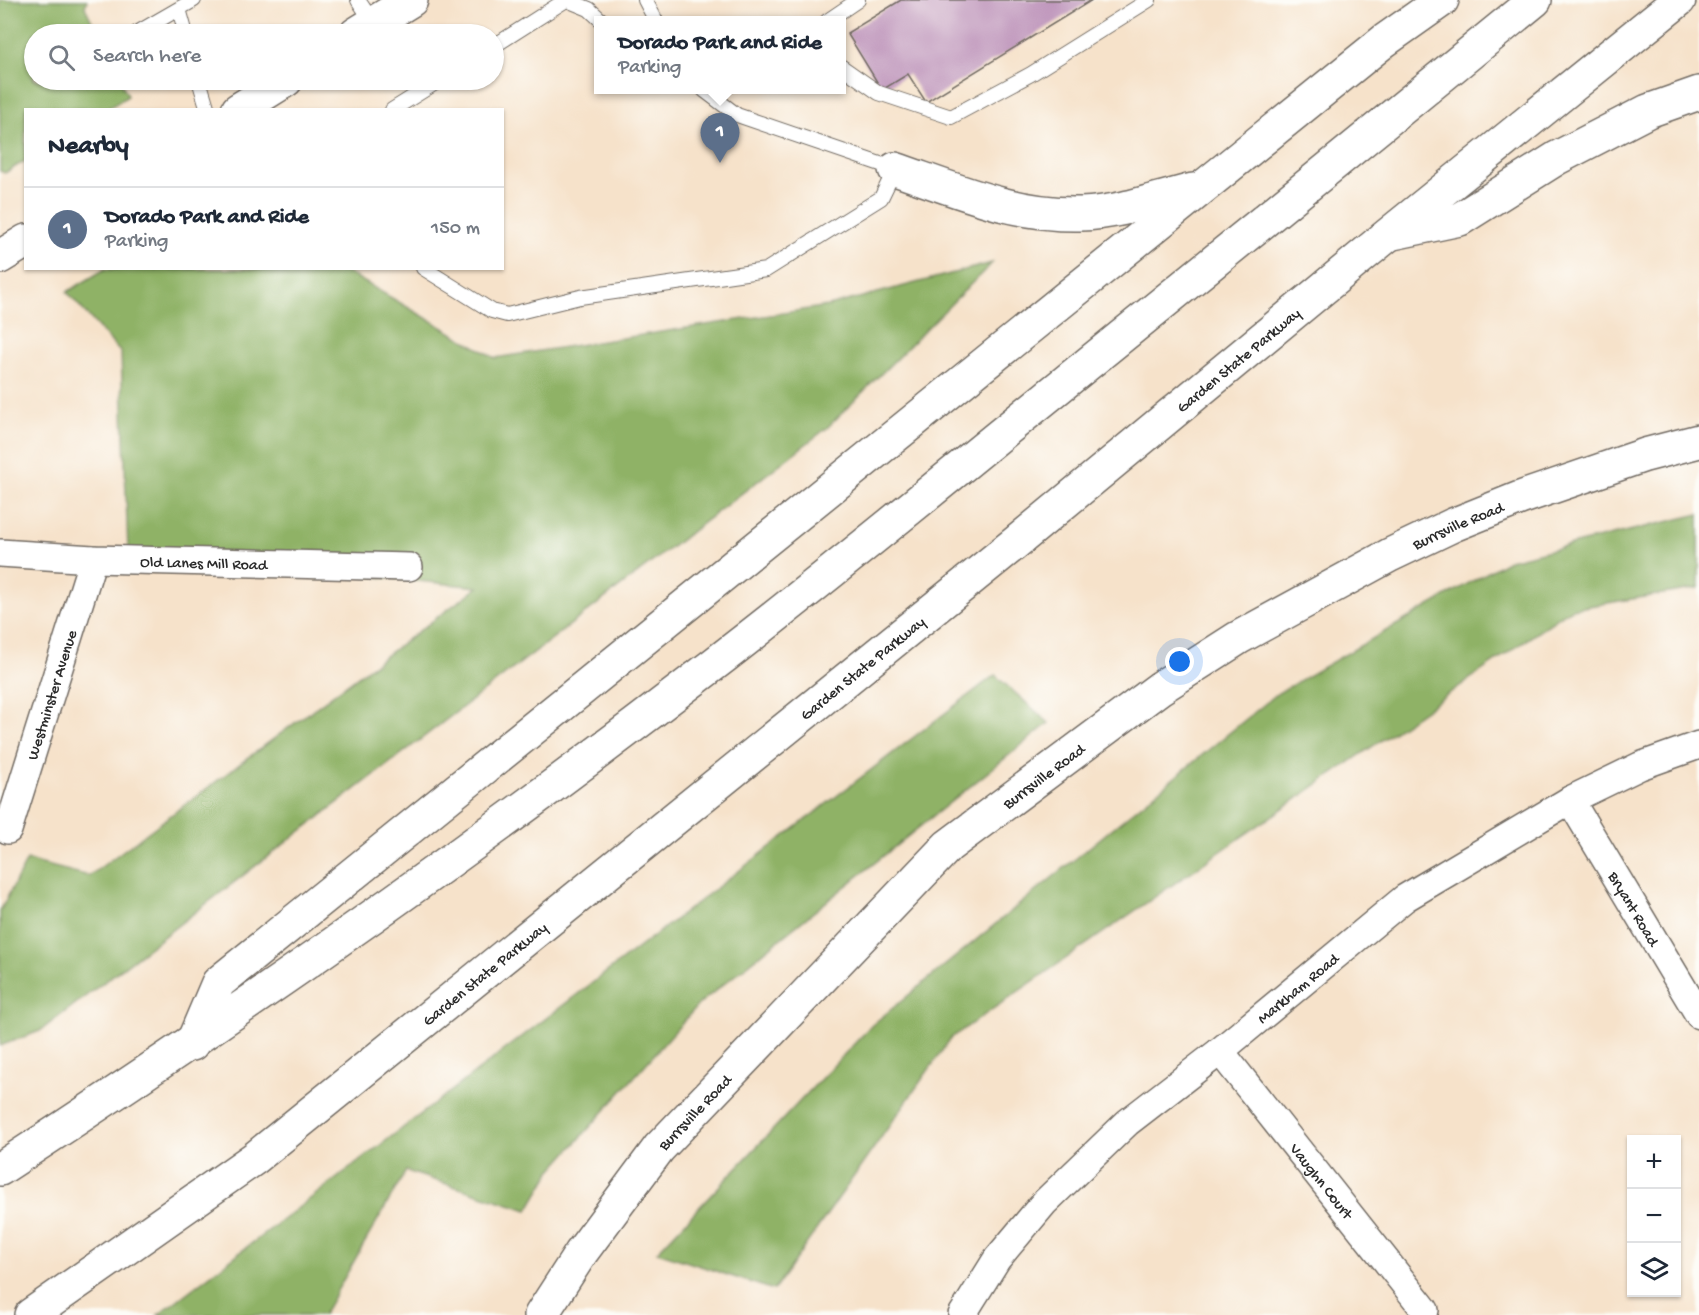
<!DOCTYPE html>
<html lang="en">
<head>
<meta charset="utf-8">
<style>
	:root { --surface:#fff; --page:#f2f2f3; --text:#1f2937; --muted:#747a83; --line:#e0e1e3; --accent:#d1495b }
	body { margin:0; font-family:"Gochi Hand",sans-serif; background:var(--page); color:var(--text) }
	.controls { position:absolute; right:18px; bottom:18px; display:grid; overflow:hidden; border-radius:0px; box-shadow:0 2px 4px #0004 }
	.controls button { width:54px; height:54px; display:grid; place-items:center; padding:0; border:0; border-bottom:2px solid var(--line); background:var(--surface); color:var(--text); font:30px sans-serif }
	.you { position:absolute; left:1180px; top:662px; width:21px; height:21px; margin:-15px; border:4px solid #fff; border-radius:50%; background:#1a73e8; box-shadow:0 0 0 9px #1a73e833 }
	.badge { display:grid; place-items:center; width:39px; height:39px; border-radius:50%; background:var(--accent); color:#fff; font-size:20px; font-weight:700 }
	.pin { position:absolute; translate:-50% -50px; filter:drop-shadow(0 2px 3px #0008) }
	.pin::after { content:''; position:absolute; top:32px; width:21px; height:18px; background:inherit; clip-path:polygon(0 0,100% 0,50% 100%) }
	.popup { position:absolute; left:594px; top:16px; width:252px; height:78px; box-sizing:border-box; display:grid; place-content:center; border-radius:0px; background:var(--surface); filter:drop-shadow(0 2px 4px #0005); font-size:20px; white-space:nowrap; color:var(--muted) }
	.popup b { font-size:22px; color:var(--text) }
	.popup::after { content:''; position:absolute; left:50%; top:100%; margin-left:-12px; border:12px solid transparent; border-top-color:var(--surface) }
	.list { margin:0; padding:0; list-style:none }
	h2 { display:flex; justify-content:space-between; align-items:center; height:78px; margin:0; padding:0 24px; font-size:26px }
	h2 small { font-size:20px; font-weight:400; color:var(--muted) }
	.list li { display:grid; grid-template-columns:39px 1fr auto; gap:18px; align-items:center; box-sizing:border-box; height:84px; padding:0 24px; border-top:2px solid var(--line) }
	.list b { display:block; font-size:22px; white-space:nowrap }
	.list p { margin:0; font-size:20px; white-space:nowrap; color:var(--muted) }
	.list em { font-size:20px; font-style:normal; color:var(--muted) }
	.icon { flex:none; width:33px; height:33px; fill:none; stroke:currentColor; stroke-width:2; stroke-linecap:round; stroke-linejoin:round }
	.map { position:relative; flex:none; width:1699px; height:1315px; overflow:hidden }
	.search { position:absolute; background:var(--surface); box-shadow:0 2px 4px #0004; left:24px; top:24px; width:480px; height:66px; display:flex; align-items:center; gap:15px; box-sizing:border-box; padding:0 21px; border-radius:33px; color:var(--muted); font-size:22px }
	.panel { position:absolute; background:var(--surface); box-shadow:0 2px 4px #0004; left:24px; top:108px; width:480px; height:162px; border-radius:0px }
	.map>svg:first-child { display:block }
	.forest { fill:#8fb266; stroke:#5d6e48; stroke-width:1.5 }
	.building { fill:#bf96bc }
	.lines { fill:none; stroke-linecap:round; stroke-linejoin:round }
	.lane-casing { stroke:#726b63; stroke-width:16 }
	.street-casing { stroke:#726b63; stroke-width:30 }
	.secondary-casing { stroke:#726b63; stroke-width:36 }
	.primary-casing { stroke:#726b63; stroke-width:36 }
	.highway-casing { stroke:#726b63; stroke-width:36 }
	.lane { stroke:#fff; stroke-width:14 }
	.street { stroke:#fff; stroke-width:27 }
	.secondary { stroke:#fff; stroke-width:33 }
	.primary { stroke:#fff; stroke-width:33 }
	.highway { stroke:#fff; stroke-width:33 }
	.labels { text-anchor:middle; stroke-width:5; stroke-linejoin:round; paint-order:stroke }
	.street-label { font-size:16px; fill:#2b2b2b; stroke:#fdfcf7 }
</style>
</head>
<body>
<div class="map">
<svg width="1699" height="1315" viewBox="0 0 1699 1315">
	<rect width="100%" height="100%" fill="#fdfcf7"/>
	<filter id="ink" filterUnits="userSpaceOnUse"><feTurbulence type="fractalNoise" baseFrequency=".0167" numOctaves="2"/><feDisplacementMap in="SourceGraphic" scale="12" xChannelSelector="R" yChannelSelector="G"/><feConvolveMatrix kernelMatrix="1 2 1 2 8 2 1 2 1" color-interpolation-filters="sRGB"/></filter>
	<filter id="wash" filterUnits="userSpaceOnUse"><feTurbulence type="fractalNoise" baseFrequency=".008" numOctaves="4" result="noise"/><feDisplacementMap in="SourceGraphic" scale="24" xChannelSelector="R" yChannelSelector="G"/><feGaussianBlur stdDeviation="1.35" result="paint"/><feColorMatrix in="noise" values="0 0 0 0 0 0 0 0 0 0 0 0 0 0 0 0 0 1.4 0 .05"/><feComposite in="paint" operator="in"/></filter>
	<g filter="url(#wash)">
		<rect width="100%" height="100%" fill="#f6e2ca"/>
		<path class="forest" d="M0 0H87L85 7 98 34H34V80H120L128 96 107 109 26 110 25 161 5 173 0 171Z
			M992 263 827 428 40 1031 0 1046V911L27 860 89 876 478 587 128 552 121 353 67 292 105 269H342L495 358 828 306Z
			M1699 514V588L1571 609 951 1038 774 1290 657 1252 872 1025 1278 693 1509 560Z
			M995 675 1049 723 699 1004 551 1171 528 1210 406 1171 323 1315H158Z"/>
		<g id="blocks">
			<path class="building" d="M901 0H1092L926 102 908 74 882 90 847 33Z"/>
		</g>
	</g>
	<g filter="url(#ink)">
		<use href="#blocks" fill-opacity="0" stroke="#726b63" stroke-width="1.5"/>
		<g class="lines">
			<defs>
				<path id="lane" d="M358 0 374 24
					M567 0 589 9 602 21
					M645 0 656 21
					M179 9 186 34
					M827 21 858 0
					M135 34 194 0
					M494 46 566 0
					M842 67 879 93 951 117 1031 74 1149 0
					M199 80 208 110
					M392 110 440 80
					M423 268 492 311 507 315 580 297 766 270 881 198 895 169 737 115 704 90"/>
				<g id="street">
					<path id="s1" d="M0 553 93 559 409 567"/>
					<path id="s2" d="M1570 800 1699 1015"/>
					<path id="s3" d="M8 830 93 559"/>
					<path id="s4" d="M1220 1051 1425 1310"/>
					<path id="s5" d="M962 1315 997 1259 1044 1203 1128 1122 1220 1051 1405 898 1570 800 1640 766 1699 745"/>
				</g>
				<g id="secondary">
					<path id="s6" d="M541 1315 581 1253 659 1148 948 846 1160 688 1238 638 1390 555 1453 525 1520 498 1645 455 1699 441"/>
				</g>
				<path id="primary" d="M356 34 411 0
					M238 110 286 80
					M0 257 26 241"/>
				<g id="highway">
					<path d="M895 169C956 190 1016 216 1081 214 1118 213 1157 199 1193 190"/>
					<path d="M1393 233 1460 219 1557 158 1648 111 1699 93"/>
					<path d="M192 1044 218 983 1384 41 1442 0"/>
					<path d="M0 1169C244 1010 482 843 713 665 816 586 915 504 1016 422 1189 282 1363 141 1535 0"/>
					<path id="s7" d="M31 1315 255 1158 1014 544 1389 234 1679 0"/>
				</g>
			</defs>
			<use href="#lane" class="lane-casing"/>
			<use href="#street" class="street-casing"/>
			<use href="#secondary" class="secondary-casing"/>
			<use href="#primary" class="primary-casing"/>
			<use href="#highway" class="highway-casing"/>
			<use href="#lane" class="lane"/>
			<use href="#street" class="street"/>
			<use href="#secondary" class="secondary"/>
			<use href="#primary" class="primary"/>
			<use href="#highway" class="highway"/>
		</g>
	</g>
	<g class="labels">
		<g class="street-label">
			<text dy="6" stroke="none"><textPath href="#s7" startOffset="1540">Garden State Parkway</textPath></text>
			<text dy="6" stroke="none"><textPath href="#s6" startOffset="1227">Burrsville Road</textPath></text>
			<text dy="6" stroke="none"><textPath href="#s1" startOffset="204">Old Lanes Mill Road</textPath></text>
			<text dy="6" stroke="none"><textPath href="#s7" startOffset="1054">Garden State Parkway</textPath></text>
			<text dy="6" stroke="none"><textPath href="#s3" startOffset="142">Westminster Avenue</textPath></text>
			<text dy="6" stroke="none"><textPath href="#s6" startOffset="741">Burrsville Road</textPath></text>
			<text dy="6" stroke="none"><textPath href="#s2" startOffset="126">Bryant Road</textPath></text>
			<text dy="6" stroke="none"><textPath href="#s7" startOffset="568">Garden State Parkway</textPath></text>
			<text dy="6" stroke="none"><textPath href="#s5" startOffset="472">Markham Road</textPath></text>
			<text dy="6" stroke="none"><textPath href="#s6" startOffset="255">Burrsville Road</textPath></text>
			<text dy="6" stroke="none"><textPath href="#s4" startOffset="165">Vaughn Court</textPath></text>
		</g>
	</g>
</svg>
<div class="controls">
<button>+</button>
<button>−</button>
<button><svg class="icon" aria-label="layers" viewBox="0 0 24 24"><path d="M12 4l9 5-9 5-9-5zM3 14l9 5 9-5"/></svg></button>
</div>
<div class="you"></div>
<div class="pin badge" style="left:720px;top:163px;background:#5c6f8a">1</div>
<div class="popup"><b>Dorado Park and Ride</b>Parking</div>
<div class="search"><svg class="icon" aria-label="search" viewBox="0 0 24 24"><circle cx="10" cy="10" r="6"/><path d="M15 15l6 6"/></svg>Search here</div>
<section class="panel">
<h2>Nearby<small></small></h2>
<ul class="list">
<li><span class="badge" style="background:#5c6f8a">1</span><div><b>Dorado Park and Ride</b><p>Parking</p></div><em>150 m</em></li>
</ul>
</section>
</div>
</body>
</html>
